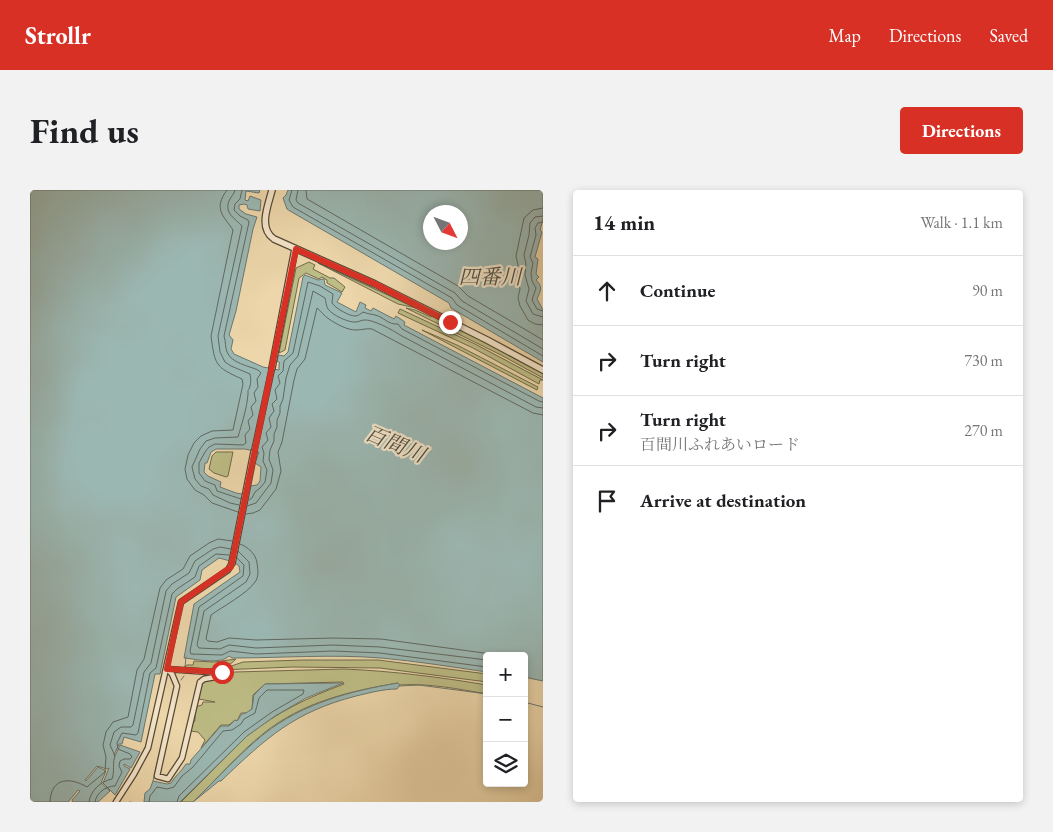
<!DOCTYPE html>
<html lang="en">
<head>
<meta charset="utf-8">
<style>
	:root { --surface:#fff; --page:#f2f2f2; --text:#202124; --muted:#757577; --line:#e0e0e0; --accent:#d93025 }
	body { margin:0; font-family:"EB Garamond","Noto Serif JP",serif; background:var(--page); color:var(--text) }
	.controls { position:absolute; right:15px; bottom:15px; display:grid; overflow:hidden; border-radius:5px; box-shadow:0 2px 8px #0003 }
	.controls button { width:45px; height:45px; display:grid; place-items:center; padding:0; border:0; border-bottom:1px solid var(--line); background:var(--surface); color:var(--text); font:25px sans-serif }
	.compass { position:absolute; left:393px; top:15px; width:45px; height:45px; border-radius:50%; background:var(--surface); box-shadow:0 2px 8px #0003; rotate:132deg }
	.stop { position:absolute; width:15px; height:15px; margin:-11px; border:4px solid #d93025; border-radius:50%; background:#fff }
	.stop.end { background:#d93025; border-color:#fff; box-shadow:0 1px 5px #0008 }
	.list { margin:0; padding:0; list-style:none }
	h2 { display:flex; justify-content:space-between; align-items:center; height:65px; margin:0; padding:0 20px; font-size:21px }
	h2 small { font-size:16px; font-weight:400; color:var(--muted) }
	.list li { display:grid; grid-template-columns:32px 1fr auto; gap:15px; align-items:center; box-sizing:border-box; height:70px; padding:0 20px; border-top:1px solid var(--line) }
	.list b { display:block; font-size:19px; white-space:nowrap }
	.list p { margin:0; font-size:16px; white-space:nowrap; color:var(--muted) }
	.list em { font-size:16px; font-style:normal; color:var(--muted) }
	.icon { flex:none; width:28px; height:28px; fill:none; stroke:currentColor; stroke-width:2; stroke-linecap:round; stroke-linejoin:round }
	.map { position:relative; flex:none; width:513px; height:612px; overflow:hidden; border-radius:5px }
	header { display:flex; align-items:center; gap:30px; box-sizing:border-box; height:70px; padding:0 25px; background:var(--accent); color:#fff }
	header strong { font-size:24px }
	nav { display:flex; gap:28px; margin-inline-start:auto; font-size:18px }
	.intro { display:flex; align-items:center; justify-content:space-between; box-sizing:border-box; height:120px; padding:0 30px }
	h1 { margin:0; font-size:35px }
	.button { padding:12px 22px; border-radius:5px; background:var(--accent); color:#fff; font-size:18px; font-weight:700 }
	main { display:flex; gap:30px; padding:0 30px }
	aside { flex:1; background:var(--surface); border-radius:5px; box-shadow:0 2px 8px #0003 }
	.map>svg:first-child { display:block }
	.green { fill:#bdbc85; stroke:#706a4a }
	.water { fill:#9bb7b2; stroke:#6b7771; fill-rule:evenodd }
	.lines { fill:none; stroke-linecap:round; stroke-linejoin:round }
	.shore { stroke:#5f6861; stroke-width:1 }
	.stream { stroke:#6b7771; stroke-width:1 }
	.minor-casing { stroke:#554836; stroke-width:7 }
	.tertiary-casing { stroke:#554836; stroke-width:8 }
	.minor { stroke:#f3e4c8; stroke-width:4.5 }
	.tertiary { stroke:#f3e4c8; stroke-width:5.5 }
	.route { stroke:#d93025; stroke-width:6 }
	.labels { text-anchor:middle; stroke-width:4.5; stroke-linejoin:round; paint-order:stroke }
	.water-label { font-size:21px; font-style:italic; fill:#4d5049; stroke:#f3e4c8 }
</style>
</head>
<body>
<header>
<strong>Strollr</strong>
<nav><a>Map</a><a>Directions</a><a>Saved</a></nav>
</header>
<div class="intro"><h1>Find us</h1><a class="button">Directions</a></div>
<main>
<div class="map">
<svg width="513" height="612" viewBox="0 0 513 612">
	<rect width="100%" height="100%" fill="#ecd6aa"/>
	<filter id="stains"><feTurbulence type="fractalNoise" baseFrequency=".004" numOctaves="4"/><feColorMatrix values="0 0 0 0 .2 0 0 0 0 .09 0 0 0 0 .02 0 0 0 .5 -.17"/></filter>
	<radialGradient id="worn" r=".72"><stop offset=".6" stop-color="#630" stop-opacity="0"/><stop offset="1" stop-color="#630" stop-opacity=".3"/></radialGradient>
	<path class="green" d="M279 72 285 75 283 79 300 88H304L315 97 312 102 297 93V90L292 87 289 89 276 83 269 88 255 160 249 163 266 78Z
		M288 73 386 118 368 114Z
		M376 118 385 120 401 127 402 126 455 151 513 181V188L471 165Z
		M370 119 445 154 513 190H510L509 194 443 158 368 123Z
		M392 140 427 155 508 197 507 200Z
		M186 262H203L198 286 196 287 184 283 179 279 182 266Z
		M206 469C195 482 170 479 154 477L157 475H163L164 471 184 472Z
		M273 470H348L457 484V492L350 478 262 477 190 480 213 472Z
		M314 479C362 481 409 487 457 495V504C428 499 399 493 370 495L368 493C320 501 273 512 234 543 209 563 186 590 163 612H151L217 546C249 521 277 508 314 494L313 492 235 494 223 505 222 519 217 523H211L207 531 205 530 199 535H191L171 558 175 550 168 542 160 541 161 534 165 531V517L172 515 173 512H185L169 509 172 492 194 487 197 483 205 482Z"/>
	<path class="water" d="M0 0H230L229 3 216 1 215 10 218 11 220 6 231 10 230 21 218 19 217 15 214 14 209 15V19L216 24 227 27 223 39 206 121 199 145 203 150 201 159 204 164 233 177 249 180V174L250 173 247 171 248 165 254 166 258 162 273 87 275 85 288 90 294 89 295 95 312 103 307 112 326 122 330 112 336 115 335 118 341 121 343 118 364 129 366 126 375 132 374 135 513 208V491L494 487V466H457V482C422 477 386 471 351 468 302 464 251 468 202 468L199 466C190 475 166 469 154 468L164 414 210 382 209 376 204 372 189 368 172 380 170 390 146 407 130 484H125L111 552 94 547 92 554H89L84 565 85 566 90 555 110 562 101 578 94 574V576L100 579 85 605 73 593 79 578 77 579 67 576 55 590 56 591 68 577 76 581 71 593 80 601 68 612H43L42 610 50 601 48 600 38 612H0ZM186 259H215L229 262 225 273 231 277 230 291 227 295 220 296 218 305 206 303 190 297 191 292 178 286 174 282 175 273H177L181 262Z
		M258 0H513V29L510 40 512 42 505 67 508 69 506 84 509 87 506 90C513 97 511 100 507 109L513 120V172L421 118 419 113 260 21 257 19 253 8 256 5ZM430 22V52H400V22Z
		M313 493 276 508 245 526 217 546 150 612H114L115 603 120 599 123 591 137 594 141 593C145 586 152 581 156 574H160L161 570 191 536H199L205 530 207 531 212 524 216 523 222 519 224 505 235 494Z
		M368 493 370 495 367 499C353 499 339 503 326 506 264 522 236 548 191 591H189L163 612C186 590 210 563 234 544 273 513 321 501 368 493Z"/>
	<g class="lines">
		<path class="shore" d="M197 0C183 19 193 25 203 40L181 146C185 175 185 177 212 189L213 194 203 240 182 241 171 246 164 253 158 265 155 279 157 289 165 300 174 305 182 313 208 322
			M205 0C204 5 201 6 199 11 194 24 206 29 212 36L188 146 190 162 195 172 201 176 220 184C221 188 221 193 220 196 218 203 218 197 218 204 217 218 212 233 208 247L185 248 176 251 170 259 162 277 165 289 171 296 179 299 183 305 200 313 209 315
			M262 0 259 10 263 17 422 108 427 115 513 166
			M268 0 266 10 268 13 425 103 432 111 513 159
			M276 0 277 9 428 96 438 106 513 150
			M513 18 503 20 494 28 486 66 488 75 487 86 490 99 488 108 490 116 498 130 505 134 513 135
			M513 26 505 27 500 33 499 45 494 65 496 74 495 85 499 99 496 111 503 124 513 127
			M513 32 508 33 505 38 506 45 500 67 503 73 501 83 502 91 506 98 502 110 507 119 513 121
			M211 309 187 301 185 295 175 291 169 283V273L175 262 179 257 185 254 213 255 216 253 215 245 220 239 218 231 223 225 221 217 226 211 224 203 228 197 227 189 231 183 228 180C219 176 201 173 197 162 195 157 196 152 194 146L219 32 218 30 210 26 204 20 205 14 210 9 212 0
			M219 310 222 308 225 302 230 298 235 292 237 280 233 271 234 263 232 257 238 250 236 243 241 237 239 228 244 221 242 214 247 209 245 200 250 193 248 186 253 181 254 171 263 163 278 92 290 96 303 104 302 113C305 118 319 126 325 126 328 126 332 123 333 122 338 124 341 124 345 125 354 127 358 135 368 134L372 139 509 211 513 212
			M217 316 226 313 241 293 243 280 239 269 240 260 244 251V244L247 237V230L250 223V216L253 209 256 188 260 175 268 166 283 101 295 108C296 111 296 116 298 119 302 125 319 133 326 132 329 132 331 130 334 130 342 129 363 140 370 145L506 217 513 218
			M216 324 223 323 230 320 246 299 251 281 248 262 252 252 264 190 267 179 275 169 287 118C291 121 294 126 299 129 306 134 317 140 326 140 332 140 336 138 342 139L503 223 513 225
			M210 354C218 357 226 364 227 373 228 380 229 387 225 392 218 403 192 417 181 425L176 449 178 451 187 452 199 448 226 450 303 448 351 449 454 463 466 466
			M208 361 219 372 220 384 216 392 174 421 167 455 169 458 190 459 199 455 226 458 303 455 350 457 457 470
			M207 368 214 375 213 386 169 417 160 461 161 464 192 465 200 461 226 464 303 461 350 463 457 477
			M20 612C21 587 40 587 57 597L75 582 76 567 73 555 76 542 83 532 98 527 107 480 114 469 130 398 136 390 153 379 160 366 179 353 188 349 202 351
			M59 612C60 601 71 591 82 589 85 581 82 574 85 566L80 555 84 542 91 537H101L103 535 114 482 121 473 136 401 142 394 159 383 165 371 183 359 190 357 201 359
			M65 612C66 603 76 596 85 596L92 582 89 576 90 571 94 569H100L102 567 100 564 88 559 87 553 92 543 106 545 108 543 120 483 126 478 142 404 147 399 165 387 169 376 186 364 199 365
			M119 612 120 606 127 597 137 599 144 597 152 586 163 577 193 541 202 540 211 534 214 529 225 523 229 508 237 500H274L273 504 242 522 214 542 149 606 147 612"/>
		<path class="stream" d="M155 477 156 467
			M151 490 154 486
			M369 496 389 495 457 504
			M494 512 513 517
			M123 591 145 495
			M100 612H101"/>
		<defs>
			<path id="minor" d="M224 262 242 178
				M137 479 193 483 191 486 174 489 170 492 152 568 138 589 127 586 147 496 142 484Z
				M86 612 104 584 118 558 151 412 198 380 202 373"/>
			<path id="tertiary" d="M242 0C238 16 228 38 244 49L345 94 457 150 513 180
				M242 178 265 59
				M202 373 224 262"/>
		</defs>
		<use href="#minor" class="minor-casing"/>
		<use href="#tertiary" class="tertiary-casing"/>
		<use href="#minor" class="minor"/>
		<use href="#tertiary" class="tertiary"/>
	</g>
	<g class="lines">
		<path class="route" d="M192 482 137 479 151 412 201 377 266 59 345 94 420 132"/>
	</g>
	<g class="labels">
		<g class="water-label">
			<text x="460" y="94">四番川</text>
			<text transform="translate(365 254) rotate(23)" y="7">百間川</text>
		</g>
	</g>
	<rect width="100%" height="100%" filter="url(#stains)"/>
	<rect width="100%" height="100%" fill="url(#worn)"/>
</svg>
<div class="controls">
<button>+</button>
<button>−</button>
<button><svg class="icon" aria-label="layers" viewBox="0 0 24 24"><path d="M12 4l9 5-9 5-9-5zM3 14l9 5 9-5"/></svg></button>
</div>
<svg class="compass" viewBox="-18 -18 36 36"><path d="M0-13l5 13h-10z" fill="#e53935"/><path d="M0 13l5-13h-10z" fill="#757577"/></svg>
<div class="stop" style="left:192px;top:482px"></div>
<div class="stop end" style="left:420px;top:132px"></div>
</div>
<aside>
<h2>14 min<small>Walk · 1.1 km</small></h2>
<ul class="list">
<li><svg class="icon" aria-label="ahead" viewBox="0 0 24 24"><path d="M12 20V5M6 11l6-6 6 6"/></svg><div><b>Continue</b></div><em>90 m</em></li>
<li><svg class="icon" aria-label="right" viewBox="0 0 24 24"><path d="M7 20v-9h11M14 6l5 5-5 5"/></svg><div><b>Turn right</b></div><em>730 m</em></li>
<li><svg class="icon" aria-label="right" viewBox="0 0 24 24"><path d="M7 20v-9h11M14 6l5 5-5 5"/></svg><div><b>Turn right</b><p>百間川ふれあいロード</p></div><em>270 m</em></li>
<li><svg class="icon" aria-label="arrive" viewBox="0 0 24 24"><path d="M6 21V4h12l-3 4 3 4H6"/></svg><div><b>Arrive at destination</b></div></li>
</ul>
</aside>
</main>
</body>
</html>
